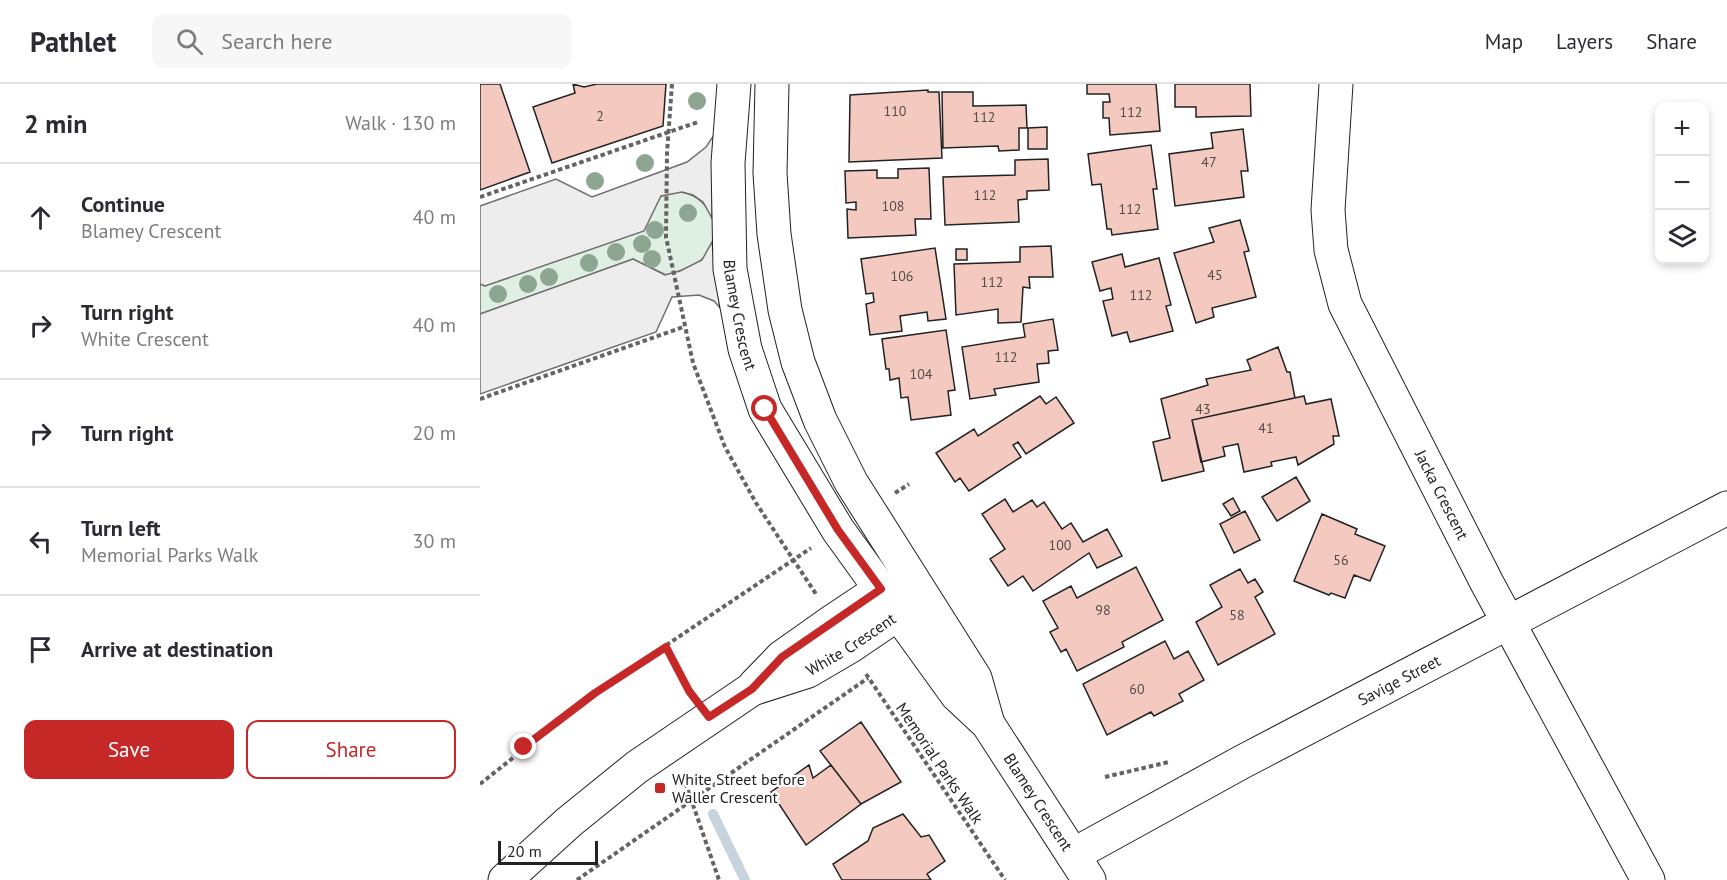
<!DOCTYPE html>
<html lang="en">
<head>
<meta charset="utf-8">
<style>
	:root { --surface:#fff; --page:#f7f7f7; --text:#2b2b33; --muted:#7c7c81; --line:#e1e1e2; --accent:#c62828 }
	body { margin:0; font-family:"PT Sans",sans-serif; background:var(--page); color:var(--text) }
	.controls { position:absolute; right:18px; top:18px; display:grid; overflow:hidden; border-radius:12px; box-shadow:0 3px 9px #0003 }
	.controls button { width:54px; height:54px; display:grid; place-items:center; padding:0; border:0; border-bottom:2px solid var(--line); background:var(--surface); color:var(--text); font:30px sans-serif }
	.scale { position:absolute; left:18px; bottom:15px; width:100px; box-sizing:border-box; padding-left:6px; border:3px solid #222; border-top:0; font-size:16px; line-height:21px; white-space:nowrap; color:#222; -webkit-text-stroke:4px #fff; paint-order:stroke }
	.stop { position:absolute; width:18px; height:18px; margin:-14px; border:4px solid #c62828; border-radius:50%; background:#fff }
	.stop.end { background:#c62828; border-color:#fff; box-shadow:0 2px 6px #0008 }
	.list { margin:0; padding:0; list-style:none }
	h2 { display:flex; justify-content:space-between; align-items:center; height:78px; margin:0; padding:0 24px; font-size:26px }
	h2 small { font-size:20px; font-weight:400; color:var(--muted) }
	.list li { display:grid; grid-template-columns:39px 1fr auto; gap:18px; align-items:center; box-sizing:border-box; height:108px; padding:0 24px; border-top:2px solid var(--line) }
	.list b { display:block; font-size:22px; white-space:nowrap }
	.list p { margin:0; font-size:20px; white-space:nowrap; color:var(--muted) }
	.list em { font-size:20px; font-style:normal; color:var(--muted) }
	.actions { display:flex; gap:12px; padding:18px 24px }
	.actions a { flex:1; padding:14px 0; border:2px solid var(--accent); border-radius:12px; text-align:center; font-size:21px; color:var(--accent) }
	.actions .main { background:var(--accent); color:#fff }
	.icon { flex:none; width:33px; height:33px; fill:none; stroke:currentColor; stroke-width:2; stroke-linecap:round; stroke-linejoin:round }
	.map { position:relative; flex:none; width:1247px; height:796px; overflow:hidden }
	header { display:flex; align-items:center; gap:36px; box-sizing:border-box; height:84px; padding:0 30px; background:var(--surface); border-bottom:2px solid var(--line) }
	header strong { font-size:28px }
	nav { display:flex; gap:33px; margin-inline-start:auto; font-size:21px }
	.search { width:420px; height:54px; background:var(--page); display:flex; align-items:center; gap:15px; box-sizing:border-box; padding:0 21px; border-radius:12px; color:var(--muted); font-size:22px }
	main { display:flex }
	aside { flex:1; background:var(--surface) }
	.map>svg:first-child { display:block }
	.green { fill:#e0efe3; stroke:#6f6f6f; stroke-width:1.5 }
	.parking { fill:#ededed; stroke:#6f6f6f; stroke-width:1.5 }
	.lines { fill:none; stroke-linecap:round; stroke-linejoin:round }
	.stream { stroke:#c7d3dd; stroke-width:10 }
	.building { fill:#f3c9c0; stroke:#222; stroke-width:1.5 }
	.minor-casing { stroke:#222; stroke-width:35 }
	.path { stroke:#646464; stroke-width:4; stroke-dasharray:4.5 3; stroke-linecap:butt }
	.minor { stroke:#fff; stroke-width:33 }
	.tree { fill:#8da692 }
	.route { stroke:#c62828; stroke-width:8 }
	.poi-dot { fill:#c62828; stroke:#fff; stroke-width:2 }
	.labels { text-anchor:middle; stroke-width:4.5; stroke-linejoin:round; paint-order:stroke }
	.number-label { font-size:14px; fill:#564c4a }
	.street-label { font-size:16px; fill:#222; stroke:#fff }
	.poi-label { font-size:16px; fill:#222; stroke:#fff; text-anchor:start }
</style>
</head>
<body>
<header>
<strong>Pathlet</strong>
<div class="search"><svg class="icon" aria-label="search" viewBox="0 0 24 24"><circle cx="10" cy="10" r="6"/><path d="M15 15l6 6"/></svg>Search here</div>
<nav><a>Map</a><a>Layers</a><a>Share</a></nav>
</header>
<main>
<aside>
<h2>2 min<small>Walk · 130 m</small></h2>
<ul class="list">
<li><svg class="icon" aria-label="ahead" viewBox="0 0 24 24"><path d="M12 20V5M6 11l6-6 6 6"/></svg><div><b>Continue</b><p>Blamey Crescent</p></div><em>40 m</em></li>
<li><svg class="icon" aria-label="right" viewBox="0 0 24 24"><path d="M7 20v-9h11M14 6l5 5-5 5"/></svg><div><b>Turn right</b><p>White Crescent</p></div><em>40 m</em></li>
<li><svg class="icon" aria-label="right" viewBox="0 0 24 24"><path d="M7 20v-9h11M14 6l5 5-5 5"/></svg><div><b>Turn right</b></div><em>20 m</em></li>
<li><svg class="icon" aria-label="left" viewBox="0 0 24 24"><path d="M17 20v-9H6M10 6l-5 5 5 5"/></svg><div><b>Turn left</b><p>Memorial Parks Walk</p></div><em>30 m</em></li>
<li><svg class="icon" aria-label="arrive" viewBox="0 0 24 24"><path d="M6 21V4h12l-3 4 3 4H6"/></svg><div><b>Arrive at destination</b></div></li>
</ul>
<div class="actions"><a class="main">Save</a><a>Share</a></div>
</aside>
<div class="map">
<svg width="1247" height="796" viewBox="0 0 1247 796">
	<rect width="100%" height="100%" fill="#fff"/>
	<path class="green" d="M196 108C227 107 246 146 227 170 217 183 200 187 186 191L153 175 0 230V200L5 202 181 112Z"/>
	<path class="parking" d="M234 51 232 134 223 118 213 111 202 108 181 112 164 147 5 202 0 200V122L76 95 112 113 207 78 226 63Z
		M232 158 240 224 234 217 219 211 192 213 176 248 0 310V230L153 175 185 191 200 187 222 176Z"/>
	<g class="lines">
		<path class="stream" d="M233 730 265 796"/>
	</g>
	<path class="building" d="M0 0H20L50 88 0 106Z
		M93 0 104 3 117 0H186L183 42 72 79 53 23 95 9Z
		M607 0H676L680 47 630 51 629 34H623V18H630L629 10H607Z
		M695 0H770L771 32 716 33V23H695Z
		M448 6V8H459L462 74 369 78 370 11Z
		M462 8H493V22L546 21 547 44H539V66L519 67 518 62 463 64Z
		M567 43V65H548V44Z
		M763 45 768 87H761L764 113 695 122 689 70 733 64 731 49Z
		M671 61 677 105H673L678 145 632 151 631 145H627L621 100 612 101 608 70Z
		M568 75 569 106 547 107V115L538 116 539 138 465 141 463 93 535 91V76Z
		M449 84 451 135H435L436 151 368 154 367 125 376 126V118L366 119 365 87 397 86V94H418V85Z
		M760 136 769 167 764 168 776 213 732 224 734 233 716 239 694 169 734 158 729 144Z
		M571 162 573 193H549L550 204 543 203 541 238 518 239V225L476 231 474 180 540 178V163Z
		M455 164 466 235 448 237 447 228 420 232 422 247 390 251 386 220 394 218 393 209 386 210 381 175Z
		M476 165H487V176H476Z
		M642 170 645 183 679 174 691 221 686 222 693 247 650 258 647 248 632 252 623 217 633 215 631 204 620 207 612 178Z
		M573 235 578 266 568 267 569 279 557 280 559 298 514 305 516 311 490 315 482 263 545 253 543 240Z
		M466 246 475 306 468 307 471 331 431 336 428 313 421 314 419 294 410 296 409 285H406L402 255Z
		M798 263 807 288H810L815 314 712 336 724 387 682 397 673 358 690 354 681 315 728 301 726 295 771 286 767 276Z
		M560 312 566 320 576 313 594 339 546 370 538 358 533 361 541 373 489 407 480 394 475 398 456 369 494 345 498 352Z
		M824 312 826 320 851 315 859 352H853L854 360 818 381 816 373 791 378 792 382 764 388 758 360 743 363 745 372 721 378 712 336Z
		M816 393 830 417 797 437 782 413Z
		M753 414 760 427 751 432 743 420Z
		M525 415 533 428 552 416 557 423 564 418 582 445 591 439 603 458 627 445 642 472 617 484 609 469 553 507 543 492 528 502 510 475 525 465 502 430Z
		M765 427 780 456 754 469 740 440Z
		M842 430 877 445 875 450 905 462 890 497 874 491 865 514 851 509 849 511 814 497Z
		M656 483 683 536 642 558 644 563 597 587 586 565 581 568 570 548 578 544 563 517 591 502 597 514Z
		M760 485 768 499 775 495 783 508 775 513 795 550 738 581 716 538 742 523 730 501Z
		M685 557 694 575 708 567 724 596 699 610 703 617 674 632 671 628 627 651 603 600Z
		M381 638 421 698 381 720 340 667Z
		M329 681 333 694 351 681 381 720 326 761 291 708Z
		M423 730 441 753 449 751 465 777 447 790 451 796H362L353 780 388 757 393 744Z"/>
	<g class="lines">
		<defs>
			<g id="minor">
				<path id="s1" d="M254 0 248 79 250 185 265 265 285 325 358 446 477 611 508 640 609 796"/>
				<path d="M292 0 290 89 294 150 305 226 318 278 340 336 371 398 495 594 508 640"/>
				<path id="s2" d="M856 0 848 126 851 166 865 220 1007 499 1168 796"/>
				<path d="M275 601 302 573 353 537 401 505 421 502"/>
				<path id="s3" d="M593 771 762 678 1247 424"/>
				<path id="s4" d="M25 796 89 738 157 683 272 605 328 587 369 563 419 529 430 509"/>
			</g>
		</defs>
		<use href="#minor" class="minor-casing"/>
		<path class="path" d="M192 0 187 69 186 153 213 279 245 363 276 419 336 510
			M0 113 218 38
			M0 315 203 243
			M415 409 429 400
			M186 563 209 607
			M386 590 525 796
			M203 692 239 796
			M625 693 689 678
			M0 700 115 609 331 464
			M97 796 388 594"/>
		<use href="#minor" class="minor"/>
	</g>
	<g class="tree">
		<circle cx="217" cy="17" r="9"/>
		<circle cx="165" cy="79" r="9"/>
		<circle cx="115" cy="97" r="9"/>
		<circle cx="208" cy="129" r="9"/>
		<circle cx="175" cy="146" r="9"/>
		<circle cx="162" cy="160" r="9"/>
		<circle cx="136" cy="168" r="9"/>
		<circle cx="172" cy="175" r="9"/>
		<circle cx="109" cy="179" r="9"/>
		<circle cx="69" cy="193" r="9"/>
		<circle cx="48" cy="200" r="9"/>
		<circle cx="18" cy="210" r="9"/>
	</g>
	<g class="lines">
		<path class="route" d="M44 663 115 609 186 563 209 607 229 633 272 605 302 573 401 505 358 446 285 325"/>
	</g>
	<rect class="poi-dot" x="174" y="698" width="12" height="12" rx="3"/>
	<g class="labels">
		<g class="number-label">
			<text x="415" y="32">110</text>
			<text x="651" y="33">112</text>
			<text x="120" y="37">2</text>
			<text x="504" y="38">112</text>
			<text x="729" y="83">47</text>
			<text x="505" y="116">112</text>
			<text x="413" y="127">108</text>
			<text x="650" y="130">112</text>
			<text x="735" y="196">45</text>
			<text x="422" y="197">106</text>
			<text x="512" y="203">112</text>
			<text x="661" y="216">112</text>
			<text x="526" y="278">112</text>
			<text x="441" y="295">104</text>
			<text x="723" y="330">43</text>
			<text x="786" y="349">41</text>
			<text x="580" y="466">100</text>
			<text x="861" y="481">56</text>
			<text x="623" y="531">98</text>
			<text x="757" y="536">58</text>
			<text x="657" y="610">60</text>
		</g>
		<g class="street-label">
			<text dy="6" stroke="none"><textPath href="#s1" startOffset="232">Blamey Crescent</textPath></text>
			<text dy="6" stroke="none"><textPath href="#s2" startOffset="436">Jacka Crescent</textPath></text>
			<text dy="6" stroke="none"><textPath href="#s4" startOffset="422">White Crescent</textPath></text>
			<text dy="6" stroke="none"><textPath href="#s3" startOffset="370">Savige Street</textPath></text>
			<text transform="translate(460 679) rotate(56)" y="6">Memorial Parks Walk</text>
			<text dy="6" stroke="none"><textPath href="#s1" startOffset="810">Blamey Crescent</textPath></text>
		</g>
		<g class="poi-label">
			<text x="192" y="701">White Street before<tspan x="192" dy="18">Waller Crescent</tspan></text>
		</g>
	</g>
</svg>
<div class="controls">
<button>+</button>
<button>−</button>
<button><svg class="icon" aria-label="layers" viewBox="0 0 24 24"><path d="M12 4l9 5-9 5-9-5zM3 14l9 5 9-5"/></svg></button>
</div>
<div class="scale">20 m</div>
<div class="stop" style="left:285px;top:325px"></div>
<div class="stop end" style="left:44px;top:663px"></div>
</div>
</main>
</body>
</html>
